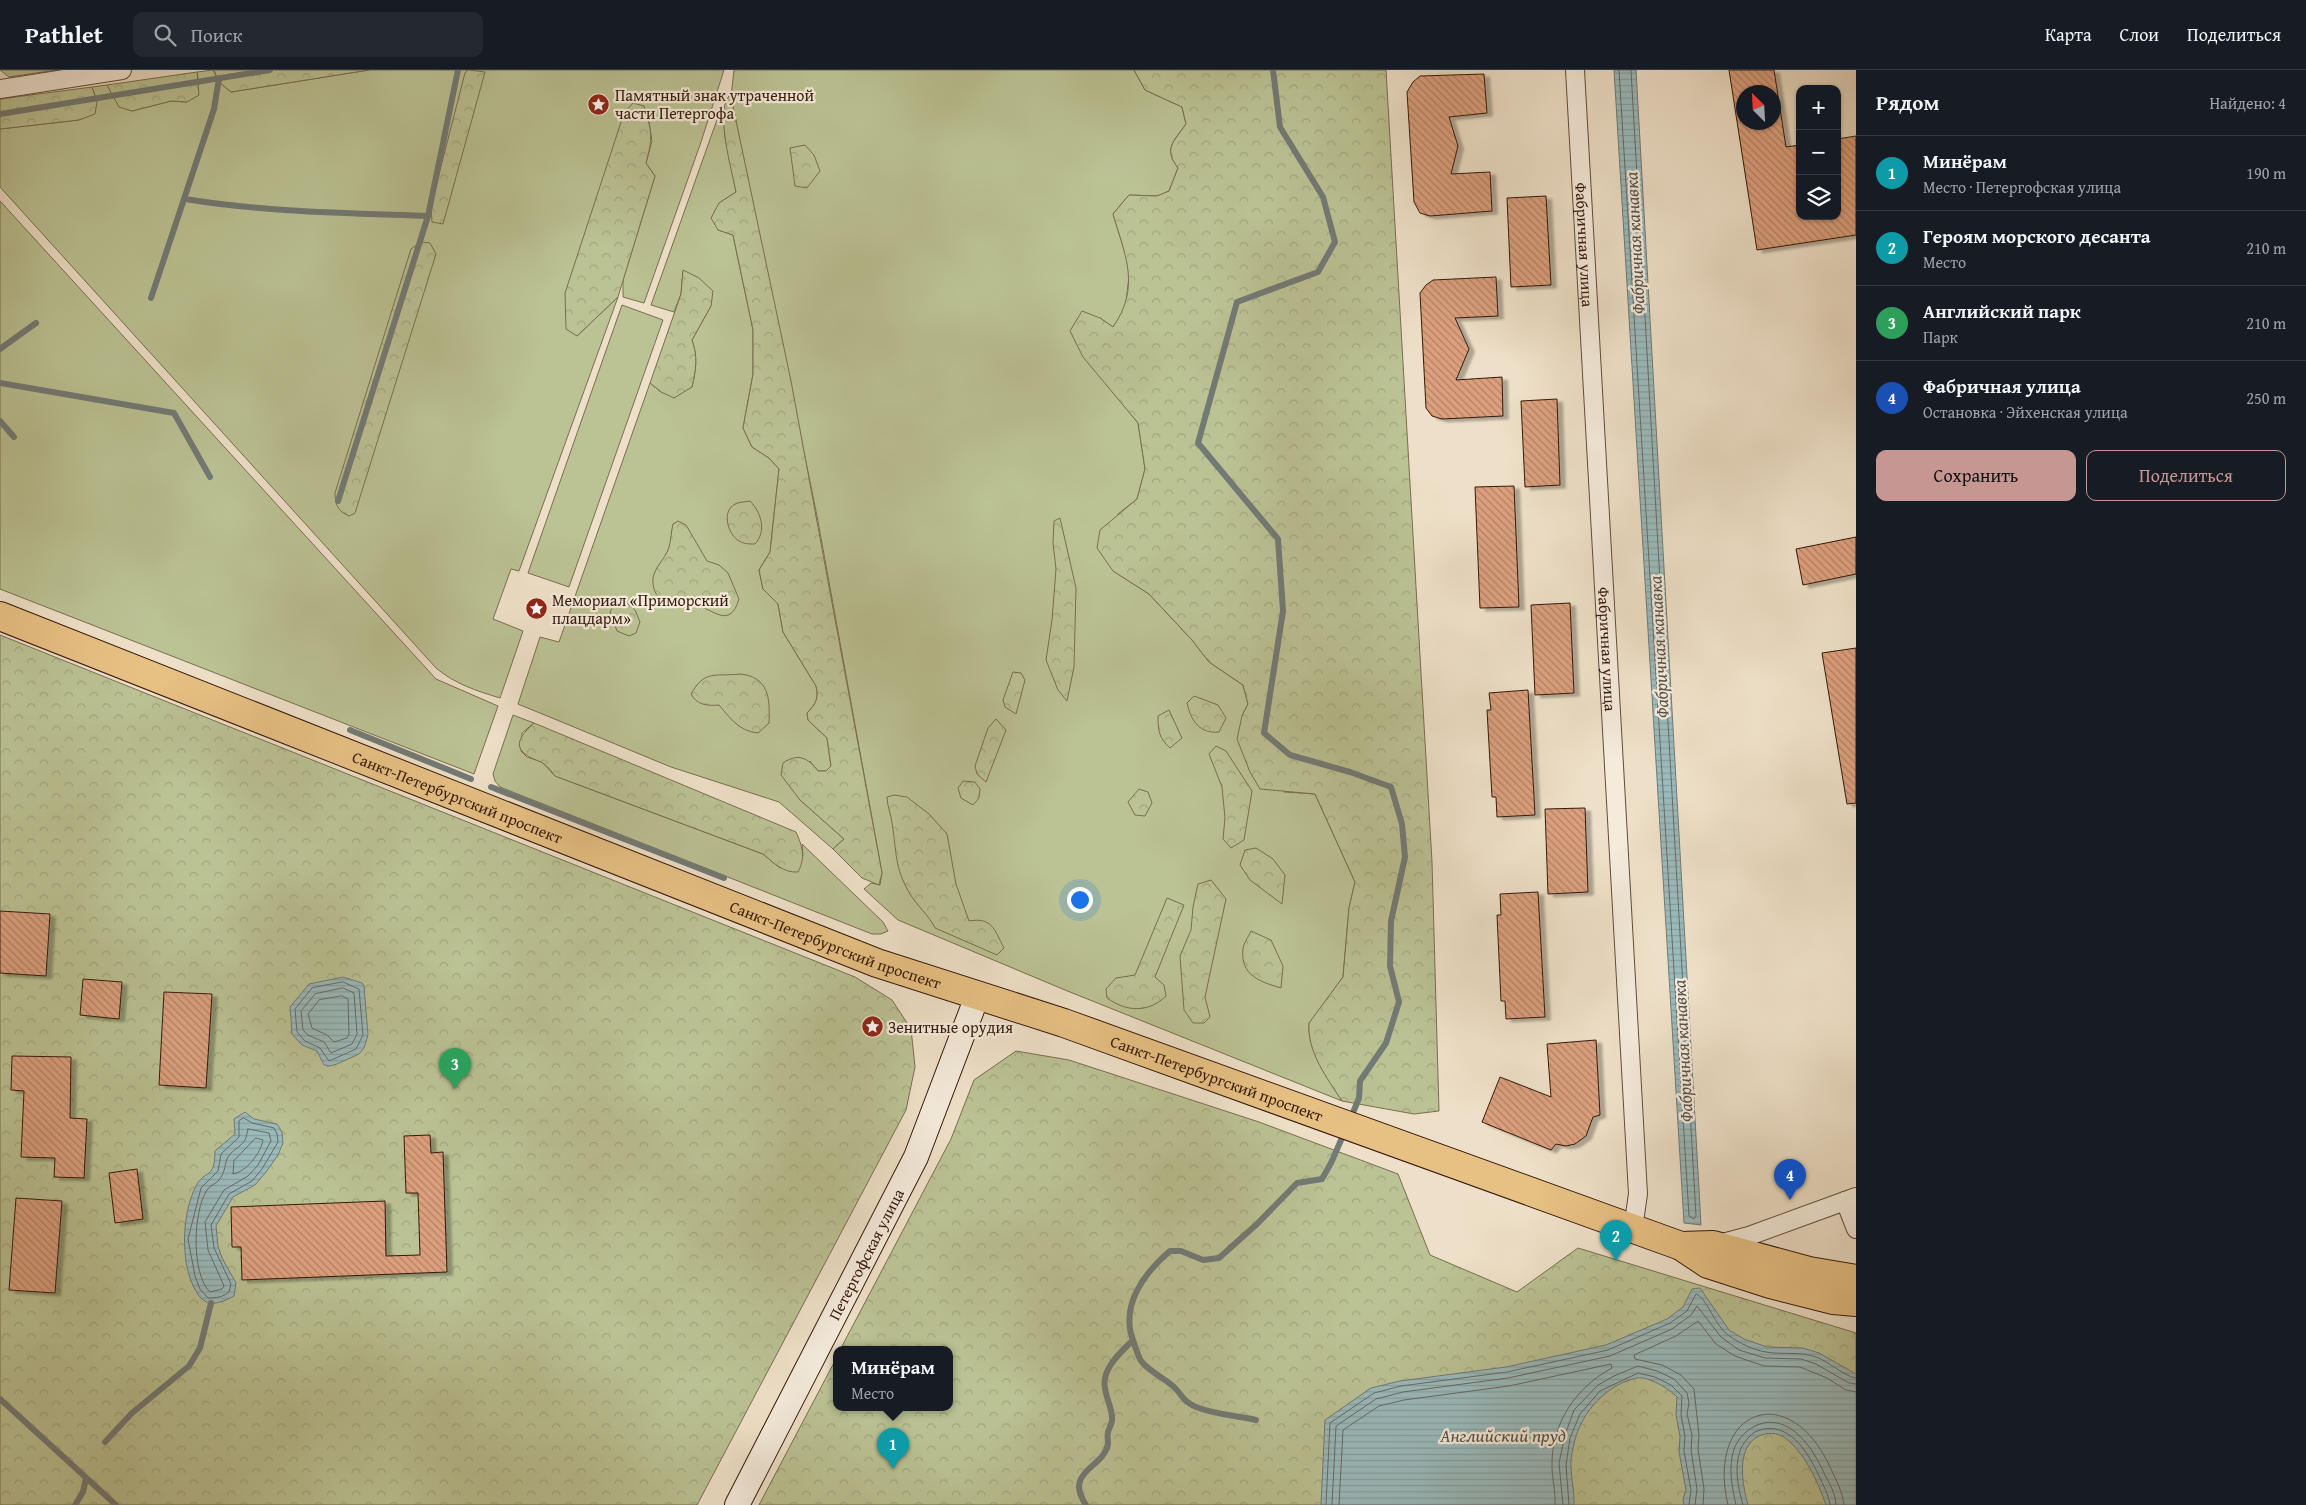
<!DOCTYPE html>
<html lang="ru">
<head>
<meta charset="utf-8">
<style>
	:root { --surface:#171b24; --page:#242831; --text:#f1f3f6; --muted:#9ea1a6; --line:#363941; --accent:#c59692 }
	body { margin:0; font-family:"Gentium Book Plus",serif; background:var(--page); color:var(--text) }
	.controls { position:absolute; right:15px; top:15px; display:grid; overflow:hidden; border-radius:10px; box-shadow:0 1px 4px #0004 }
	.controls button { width:45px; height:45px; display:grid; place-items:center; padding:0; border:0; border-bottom:1px solid var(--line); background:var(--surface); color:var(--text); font:25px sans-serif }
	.compass { position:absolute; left:1736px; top:15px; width:45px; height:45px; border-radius:50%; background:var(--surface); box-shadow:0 1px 4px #0004; rotate:336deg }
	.you { position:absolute; left:1079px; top:829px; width:18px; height:18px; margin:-12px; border:4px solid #fff; border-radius:50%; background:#1a73e8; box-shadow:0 0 0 8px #1a73e833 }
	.badge { display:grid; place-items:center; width:32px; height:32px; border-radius:50%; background:var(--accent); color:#fff; font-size:16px; font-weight:700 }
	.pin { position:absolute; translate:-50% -41px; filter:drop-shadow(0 1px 2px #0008) }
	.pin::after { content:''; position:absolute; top:26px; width:18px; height:15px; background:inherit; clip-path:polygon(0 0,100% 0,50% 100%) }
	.popup { position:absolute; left:833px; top:1276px; width:120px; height:65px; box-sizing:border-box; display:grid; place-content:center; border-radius:10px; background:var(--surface); filter:drop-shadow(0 1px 4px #0005); font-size:16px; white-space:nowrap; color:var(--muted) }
	.popup b { font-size:19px; color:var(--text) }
	.popup::after { content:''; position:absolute; left:50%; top:100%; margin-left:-10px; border:10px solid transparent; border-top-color:var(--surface) }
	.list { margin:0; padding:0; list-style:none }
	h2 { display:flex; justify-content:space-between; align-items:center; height:65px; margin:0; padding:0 20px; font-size:21px }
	h2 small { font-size:16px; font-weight:400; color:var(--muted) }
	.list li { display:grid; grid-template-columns:32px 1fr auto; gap:15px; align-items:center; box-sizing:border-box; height:75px; padding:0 20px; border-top:1px solid var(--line) }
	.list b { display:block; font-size:19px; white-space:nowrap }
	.list p { margin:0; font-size:16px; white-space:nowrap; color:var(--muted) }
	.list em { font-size:16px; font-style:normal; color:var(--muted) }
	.actions { display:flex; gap:10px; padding:15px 20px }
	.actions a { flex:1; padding:11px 0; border:1px solid var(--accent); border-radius:10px; text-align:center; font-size:18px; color:var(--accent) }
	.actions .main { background:var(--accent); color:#111 }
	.icon { flex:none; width:28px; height:28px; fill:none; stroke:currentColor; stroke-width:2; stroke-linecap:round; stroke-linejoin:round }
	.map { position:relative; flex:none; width:1856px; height:1435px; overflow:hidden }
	header { display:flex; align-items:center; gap:30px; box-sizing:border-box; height:70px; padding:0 25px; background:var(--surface); border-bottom:1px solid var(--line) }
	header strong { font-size:24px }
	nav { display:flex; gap:28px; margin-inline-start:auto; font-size:18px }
	.search { width:350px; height:45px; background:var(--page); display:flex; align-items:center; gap:12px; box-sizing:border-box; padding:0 18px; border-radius:10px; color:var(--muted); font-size:19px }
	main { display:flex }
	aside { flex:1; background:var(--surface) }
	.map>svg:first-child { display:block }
	.grass { fill:#bbc294; stroke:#786e4f }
	.forest { fill:url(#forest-crowns); stroke:#786e4f }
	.water { fill:url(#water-rules); stroke:#727a75 }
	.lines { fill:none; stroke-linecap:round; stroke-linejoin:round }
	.shore { stroke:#686a64; stroke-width:1 }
	.stream { stroke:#727a75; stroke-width:6 }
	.building { fill:url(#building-back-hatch); stroke:#35190a; fill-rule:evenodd; filter:url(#shadow) }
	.street-casing { stroke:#634b3a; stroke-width:20 }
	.secondary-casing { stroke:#35190a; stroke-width:26 }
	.primary-casing { stroke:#35190a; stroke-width:30 }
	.street { stroke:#f4ebdb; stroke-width:18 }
	.secondary { stroke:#f4ebdb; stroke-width:24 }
	.primary { stroke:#e7c084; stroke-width:28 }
	.labels { text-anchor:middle; stroke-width:4.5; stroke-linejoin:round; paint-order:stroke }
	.poi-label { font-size:16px; fill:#35190a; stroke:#f4ebdb; text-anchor:start }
	.street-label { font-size:16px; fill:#35190a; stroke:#f4ebdb }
	.water-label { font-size:18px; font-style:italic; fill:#595249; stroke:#f4ebdb }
</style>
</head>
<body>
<header>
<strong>Pathlet</strong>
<div class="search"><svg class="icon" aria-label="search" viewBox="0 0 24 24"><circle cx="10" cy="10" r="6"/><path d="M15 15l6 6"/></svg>Поиск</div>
<nav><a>Карта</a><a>Слои</a><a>Поделиться</a></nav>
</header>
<main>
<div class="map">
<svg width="1856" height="1435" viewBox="0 0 1856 1435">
	<defs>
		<pattern id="forest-crowns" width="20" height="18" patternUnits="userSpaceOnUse" patternTransform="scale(1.25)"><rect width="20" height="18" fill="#bbc294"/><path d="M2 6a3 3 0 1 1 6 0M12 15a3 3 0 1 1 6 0" fill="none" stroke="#a1a67e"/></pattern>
		<pattern id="water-rules" width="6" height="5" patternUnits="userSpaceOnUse" patternTransform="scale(1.25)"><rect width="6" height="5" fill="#9bbbbd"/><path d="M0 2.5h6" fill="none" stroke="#86a0a1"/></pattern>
		<pattern id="building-back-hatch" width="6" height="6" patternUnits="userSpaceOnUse" patternTransform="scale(1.25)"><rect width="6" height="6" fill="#dca07e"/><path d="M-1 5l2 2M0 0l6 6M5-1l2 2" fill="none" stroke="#b38265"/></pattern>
		<filter id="shadow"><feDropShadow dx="5.5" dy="3" stdDeviation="1" flood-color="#0004"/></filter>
	</defs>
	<rect width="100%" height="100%" fill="#eee0c8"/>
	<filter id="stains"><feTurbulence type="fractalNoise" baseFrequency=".004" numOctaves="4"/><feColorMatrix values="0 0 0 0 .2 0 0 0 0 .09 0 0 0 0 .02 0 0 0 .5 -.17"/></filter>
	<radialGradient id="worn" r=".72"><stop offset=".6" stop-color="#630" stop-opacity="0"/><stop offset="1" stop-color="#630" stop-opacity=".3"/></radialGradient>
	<path class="grass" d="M0 0H56L9 7Z
		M213 0 219 12 231 22 369 0H724L701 72 644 233 623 227V210L655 106 646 93 652 71 649 52 577 266 618 227 519 501 511 499 493 549 523 561 500 628C477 621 455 614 436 598L0 117V59L79 50 97 31 92 17 107 15 119 36 132 41 171 31 187 32 199 15 197 2Z
		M734 0H1134L1145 20 1182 37 1186 54C1174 71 1163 78 1178 98L1169 121 1158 126 1129 125 1113 144 1130 199 1125 239 1113 257 1100 248 1112 320 1138 353 1145 399 1137 429 1118 444 1113 501 1149 524 1192 570 1209 592 1243 615 1248 634 1242 646 1284 722 1315 724 1355 812 1349 838 1343 907 1309 954C1307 978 1329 1011 1342 1031L1065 920 898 850 864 819 871 813 880 815 882 803 817 446 731 27Z
		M723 39 725 67 736 122 719 133 718 160 733 165 753 260V304L743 358 752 377 769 388 779 399 770 482 759 500 763 519 778 534 783 562 816 616C819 628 816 634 807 643L808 650 827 668 831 696 826 701H818L810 691 800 730 844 769 833 779 779 732 671 697 518 634 540 567 559 572 650 313 661 322 692 317C696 299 698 287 692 270L711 236 683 201 681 224 674 242 651 235 718 47Z
		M0 131 436 609 498 636 474 704 0 519Z
		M622 235 663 250 569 517 528 503Z
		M513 645 534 653 522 663 521 681 527 687 542 692 555 706 763 784 780 798 803 786 802 774 883 852 888 861 881 864H872L500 717 495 711 493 704Z"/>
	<path class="forest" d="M214 0H369L231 22 219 12Z
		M468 0 485 2 443 154 432 152 431 135 465 3Z
		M1134 0H1386L1432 792 1439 1041 1414 1044 1342 1031C1327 1008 1307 982 1309 953L1343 907 1349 838 1355 812 1315 724 1260 719 1250 702 1237 669 1242 646 1248 634 1243 615 1209 592 1192 570 1149 524 1113 501 1097 478 1100 460 1137 429 1145 399 1138 353 1083 287 1070 261 1082 241 1100 248 1113 257C1141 217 1125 185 1113 144L1129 125 1157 126 1169 121 1178 98C1163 78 1174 72 1186 54L1182 37 1145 20Z
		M197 2 199 25 187 32 171 31 132 41 119 37 107 15Z
		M92 17 97 32 95 44 79 50 0 59V29Z
		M729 26 731 27 791 311 882 803 879 815 862 808 833 779 844 769 800 730 781 705 783 693C798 683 807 687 818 701H826L831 696 827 668 808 650 807 643C816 634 819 628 816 616L783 562 778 534 763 519 759 500 770 482 779 399 769 388 752 377 743 358 753 304V260L733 165 718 160 711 148 719 133 736 122C732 101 715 42 729 26Z
		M633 33 644 36C652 61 653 68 646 93L655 106 618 227 577 266 566 259 565 223 624 43Z
		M805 75 814 85 820 101 807 118 795 116 790 78Z
		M421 172 430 173 436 184 355 443 349 446C338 441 335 435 335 423L411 179Z
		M683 200 699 208 713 221 711 236 692 270C698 287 696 299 692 317L674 328 661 322 650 313 681 224Z
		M750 431C761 442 767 461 755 474 749 474 744 474 739 471 728 464 721 442 735 434 739 432 745 432 750 431Z
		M1060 448 1076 518 1074 597 1067 631 1058 620 1046 590 1052 550 1056 499 1053 473 1054 451Z
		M678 451 686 455 707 491 719 495 728 503 739 529C730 560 713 539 696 535 679 532 656 538 653 514 651 499 665 491 669 477 671 470 671 462 673 454Z
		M626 532 635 540 640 552 636 563 629 566 617 561 610 542 615 533Z
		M0 565 855 907 892 930 911 959 915 997 906 1040 697 1435H0Z
		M1013 602 1021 603 1025 610 1016 644 1005 637 1003 630Z
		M740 604C769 607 770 628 769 653L758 663C739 661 731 649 719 635 707 636 697 635 691 624 705 599 715 607 740 604Z
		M1194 626 1218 635 1226 648 1219 662C1200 664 1191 651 1187 633Z
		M1169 640 1182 668 1170 678C1159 668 1158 661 1158 646Z
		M996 649 1006 660 986 712 977 704 975 696 988 658Z
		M534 653 796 762C802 775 806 788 798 802 783 803 774 793 763 784L555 706C551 701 546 694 541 692 514 682 513 672 534 653Z
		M1216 676 1226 681 1252 721 1244 770 1231 778 1223 769 1225 748 1222 717 1209 684Z
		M963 711 975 712 980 719 979 728 973 735 961 728 958 718Z
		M1139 719 1148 722 1152 733 1145 746 1135 745 1128 732Z
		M894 725 907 727 916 734 929 744 947 764 956 814 969 851C992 847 994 859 1004 878L997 885 935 858C928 844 918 837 910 824 894 797 897 783 892 753 891 744 887 736 887 727Z
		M1256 778 1273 789 1285 805 1282 834 1250 810 1240 795 1245 780Z
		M1211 810 1226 829 1205 927 1210 947 1204 953H1193L1184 940 1180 886 1191 860 1193 837 1198 814Z
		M1167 828 1184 835 1155 907 1164 915 1166 926C1149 943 1126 942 1107 928L1106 919 1116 908 1135 905Z
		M1251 861 1271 870 1283 896 1281 918C1261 912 1240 906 1243 879 1243 874 1249 866 1251 861Z
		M1016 981 1069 990 1259 1052 1398 1104 1430 1185 1517 1222 1578 1178 1856 1263V1435H759L837 1287V1338H949V1280H840L951 1069 974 1010Z"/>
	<path class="water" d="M1614 0H1636L1701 1155 1684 1153Z
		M343 907 362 913 364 916 368 965 364 978 359 984 337 994 330 996 324 995 317 981 302 975 292 964 290 937 309 914Z
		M245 1042 254 1049 277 1054 282 1062 283 1073 278 1085 266 1102 255 1115 233 1127 216 1156 218 1176 222 1188 236 1213 234 1226C223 1232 209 1238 200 1227 179 1201 181 1145 196 1116 205 1099 215 1110 215 1081L235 1064 234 1049Z
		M1700 1218 1729 1260 1744 1269 1767 1277 1803 1278 1819 1283 1856 1304V1435H1826C1818 1413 1807 1387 1789 1371 1782 1365 1774 1362 1765 1364 1734 1371 1742 1414 1748 1435H1684L1683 1429 1686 1420 1679 1382 1680 1366 1676 1345 1677 1327C1669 1319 1649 1306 1637 1308 1607 1314 1582 1342 1575 1370 1573 1378 1570 1389 1571 1397 1571 1410 1575 1422 1574 1435H1321L1325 1350 1371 1318 1400 1311 1506 1297 1606 1275 1667 1249 1683 1237 1692 1219Z"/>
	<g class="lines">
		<path class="shore" d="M1619 0 1689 1146 1694 1149 1696 1146 1631 0
			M343 912 359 919 363 965 356 979 329 991 320 978 305 971 297 962 295 939 312 918Z
			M343 918 354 923 357 964 352 974 331 983 324 972 308 965 303 960 301 941 315 924Z
			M342 926 348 929 349 964 347 968 334 972 327 965 312 958 308 944 319 930Z
			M244 1048 252 1053 274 1058 277 1064 278 1072 262 1099 252 1111 229 1124 211 1155 214 1178 231 1214 229 1222C223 1227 216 1228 208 1228L200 1219 195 1206 188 1169 201 1118 218 1101 221 1084 239 1067V1051Z
			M248 1059 269 1063 271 1071 258 1095 248 1106 224 1120 205 1152 208 1180 224 1216 222 1219 210 1222C191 1204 193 1141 207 1120 210 1115 216 1114 219 1110 225 1103 224 1097 227 1089 229 1082 241 1077 245 1070 247 1066 247 1062 248 1059Z
			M256 1068 263 1070C261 1083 246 1102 233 1104L234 1091Z
			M1326 1435 1330 1353 1374 1323 1401 1316 1507 1302 1608 1280 1670 1253 1687 1241 1696 1224C1706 1227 1716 1257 1728 1265 1739 1273 1753 1280 1766 1282 1783 1285 1799 1281 1816 1287 1828 1291 1845 1307 1856 1308
			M1332 1435 1336 1356 1376 1329 1403 1322 1508 1308 1610 1286 1672 1259 1691 1245 1697 1236 1721 1267 1739 1280 1765 1288 1801 1289 1816 1294 1849 1313 1856 1314
			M1339 1435 1343 1360 1379 1336 1404 1330 1509 1316 1611 1294 1612 1298C1576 1317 1551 1354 1552 1396 1552 1409 1556 1422 1555 1435
			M1563 1435 1559 1393 1565 1365 1574 1340 1598 1315 1614 1306 1638 1296 1657 1301 1674 1309 1687 1323 1689 1333 1687 1344 1692 1365 1691 1380 1697 1419 1695 1435
			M1569 1435 1566 1395 1570 1368 1580 1344 1600 1321 1638 1303 1655 1307 1671 1315 1682 1326 1681 1345 1685 1366 1684 1381 1691 1420 1689 1435
			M1703 1435 1704 1419 1698 1379 1699 1365 1694 1319 1681 1305 1662 1295 1635 1289 1634 1285 1676 1266 1698 1251 1716 1274 1735 1286 1764 1296 1800 1297 1827 1308 1846 1320 1856 1322
			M1728 1435C1705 1339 1790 1307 1831 1399 1836 1410 1843 1423 1844 1435
			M1736 1435C1732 1417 1728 1397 1734 1379 1738 1368 1748 1359 1757 1355 1789 1342 1813 1378 1824 1403 1829 1413 1836 1424 1836 1435
			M1743 1435C1738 1417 1734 1399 1740 1381 1742 1374 1750 1364 1757 1361 1788 1349 1808 1382 1819 1406 1823 1415 1829 1425 1830 1435"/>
		<path class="stream" d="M1273 0 1280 57 1323 127 1335 172 1318 202 1237 232 1198 373 1278 469 1283 541 1264 663 1290 685 1350 702 1391 717 1402 754 1405 787 1391 851 1390 896 1399 932 1386 973 1360 1011 1359 1028 1350 1050
			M0 44 270 0
			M185 129C265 142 346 143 428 146L458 0
			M151 228 214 39 219 8
			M0 279 36 253
			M0 313 174 343 210 407
			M0 351 14 367
			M338 431 428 146
			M350 660 471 709
			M491 717 724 808
			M0 1329 116 1435
			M1256 1350C1236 1345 1216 1345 1196 1337 1185 1333 1182 1325 1174 1317 1164 1308 1150 1302 1141 1291 1138 1286 1136 1279 1134 1273 1119 1237 1143 1204 1170 1181H1181L1203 1190 1219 1188 1257 1154 1297 1113 1322 1109 1331 1093 1345 1061
			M105 1372 132 1343 189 1296 200 1278 211 1233
			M75 1435 83 1422 86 1408
			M1086 1435C1063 1401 1104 1398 1108 1374 1108 1370 1107 1366 1108 1362 1109 1358 1113 1352 1112 1348 1112 1338 1106 1328 1105 1318 1101 1299 1121 1282 1133 1270"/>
	</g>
	<path class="building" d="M1729 0H1774L1786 77 1800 75V146H1837V69L1856 66V165L1757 180ZM1744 22H1774V52H1744Z
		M1484 4 1487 43 1449 47 1458 76 1451 104 1490 102 1492 141 1430 146 1420 143 1414 132 1407 22 1413 12 1420 6Z
		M1546 126 1551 215 1511 217 1507 128Z
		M1496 207 1498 246 1455 248 1469 279 1456 310 1502 307 1503 346 1442 349 1432 346 1426 338 1420 223 1426 215 1433 210Z
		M1557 329 1560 415 1525 417 1521 331Z
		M1514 416 1519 537 1480 538 1475 417Z
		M1856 467V504L1803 515 1796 479Z
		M1570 533 1574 623 1535 625 1531 535Z
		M1856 578V733L1847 734 1822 583Z
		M1528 620 1535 745 1497 747 1496 727H1492L1487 640H1491L1489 623Z
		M1585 738 1588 822 1548 824 1545 739Z
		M1538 822 1545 947 1506 949 1505 931H1501L1497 845H1501L1500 824Z
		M0 841 50 844 46 906 0 903Z
		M83 909 122 912 119 949 80 945Z
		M164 922 212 924 206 1018 159 1015Z
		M1596 970 1600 1045 1593 1047 1586 1066 1575 1074 1566 1076 1556 1074 1551 1080 1482 1052 1500 1007 1551 1027 1547 974Z
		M12 986 71 987 70 1048 87 1049 84 1108 54 1107 55 1088 21 1087 24 1021 11 1020Z
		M430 1065 431 1083 443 1082 447 1202 242 1210 241 1177H232L231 1137 385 1131 386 1186 420 1185 418 1123H406L404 1066Z
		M137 1099 143 1149 115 1153 109 1103Z
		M16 1128 62 1131 55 1223 9 1220Z"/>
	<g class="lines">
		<defs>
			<g id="street">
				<path id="s1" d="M1575 0 1638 1124 1633 1159"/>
				<path d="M0 19 122 0"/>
				<path d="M1845 1131 1856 1159"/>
				<path d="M1719 1174 1749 1166 1856 1127"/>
			</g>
			<g id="secondary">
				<path id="s2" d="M737 1435 916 1087 978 924"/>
			</g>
			<g id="primary">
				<path id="s3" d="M0 546 877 893 1064 953 1681 1176 1708 1194 1770 1214 1833 1230 1856 1232"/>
				<path d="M1681 1176 1713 1175 1809 1201 1856 1209"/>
			</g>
		</defs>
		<use href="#street" class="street-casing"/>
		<use href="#secondary" class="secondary-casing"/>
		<use href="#primary" class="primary-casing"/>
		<use href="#street" class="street"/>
		<use href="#secondary" class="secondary"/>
		<use href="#primary" class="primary"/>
	</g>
	<defs>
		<symbol id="sight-disc" viewBox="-11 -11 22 22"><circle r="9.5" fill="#8f2418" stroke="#f4ebdb"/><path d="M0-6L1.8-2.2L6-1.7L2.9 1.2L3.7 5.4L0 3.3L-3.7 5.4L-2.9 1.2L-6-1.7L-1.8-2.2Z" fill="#fff"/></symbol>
	</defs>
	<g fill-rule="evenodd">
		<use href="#sight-disc" x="586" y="22" width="25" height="25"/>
		<use href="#sight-disc" x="524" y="526" width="25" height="25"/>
		<use href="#sight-disc" x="860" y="944" width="25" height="25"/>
	</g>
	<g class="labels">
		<g class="poi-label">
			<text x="615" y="31">Памятный знак утраченной<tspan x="615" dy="18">части Петергофа</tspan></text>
			<text x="552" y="536">Мемориал «Приморский<tspan x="552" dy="18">плацдарм»</tspan></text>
			<text x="888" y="963">Зенитные орудия</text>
		</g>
		<g class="street-label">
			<text dy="6" stroke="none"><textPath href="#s1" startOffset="175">Фабричная улица</textPath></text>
			<text dy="6" stroke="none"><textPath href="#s1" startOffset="580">Фабричная улица</textPath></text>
			<text dy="6" stroke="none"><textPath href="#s3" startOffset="492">Санкт-Петербургский проспект</textPath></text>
			<text dy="6" stroke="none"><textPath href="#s3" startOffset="898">Санкт-Петербургский проспект</textPath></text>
			<text dy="6" stroke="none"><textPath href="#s3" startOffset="1302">Санкт-Петербургский проспект</textPath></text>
			<text dy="6" stroke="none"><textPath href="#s2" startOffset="282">Петергофская улица</textPath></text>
		</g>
		<g class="water-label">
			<text transform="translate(1635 173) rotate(-93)" y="6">Фабричная канавка</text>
			<text transform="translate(1659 577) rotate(-93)" y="6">Фабричная канавка</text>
			<text transform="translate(1683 981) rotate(-93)" y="6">Фабричная канавка</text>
			<text x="1503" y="1372">Английский пруд</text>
		</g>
	</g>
	<rect width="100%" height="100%" filter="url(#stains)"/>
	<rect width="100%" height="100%" fill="url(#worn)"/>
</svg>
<div class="controls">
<button>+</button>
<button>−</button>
<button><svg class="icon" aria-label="layers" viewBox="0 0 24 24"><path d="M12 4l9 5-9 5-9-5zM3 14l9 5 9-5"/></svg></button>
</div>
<svg class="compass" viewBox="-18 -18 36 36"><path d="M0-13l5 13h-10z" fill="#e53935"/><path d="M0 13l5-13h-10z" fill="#9ea1a6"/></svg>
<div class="you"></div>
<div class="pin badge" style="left:893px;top:1399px;background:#0f9aa8">1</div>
<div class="popup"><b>Минёрам</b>Место</div>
<div class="pin badge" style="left:1616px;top:1191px;background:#0f9aa8">2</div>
<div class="pin badge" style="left:455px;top:1019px;background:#2e9e5b">3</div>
<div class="pin badge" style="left:1790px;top:1130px;background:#1a4fb4">4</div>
</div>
<aside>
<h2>Рядом<small>Найдено: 4</small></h2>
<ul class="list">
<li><span class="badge" style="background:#0f9aa8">1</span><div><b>Минёрам</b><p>Место · Петергофская улица</p></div><em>190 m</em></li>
<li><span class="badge" style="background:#0f9aa8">2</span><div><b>Героям морского десанта</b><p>Место</p></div><em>210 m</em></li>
<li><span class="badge" style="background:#2e9e5b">3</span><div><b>Английский парк</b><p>Парк</p></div><em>210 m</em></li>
<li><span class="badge" style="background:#1a4fb4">4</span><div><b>Фабричная улица</b><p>Остановка · Эйхенская улица</p></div><em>250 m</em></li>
</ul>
<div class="actions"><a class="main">Сохранить</a><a>Поделиться</a></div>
</aside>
</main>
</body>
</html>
